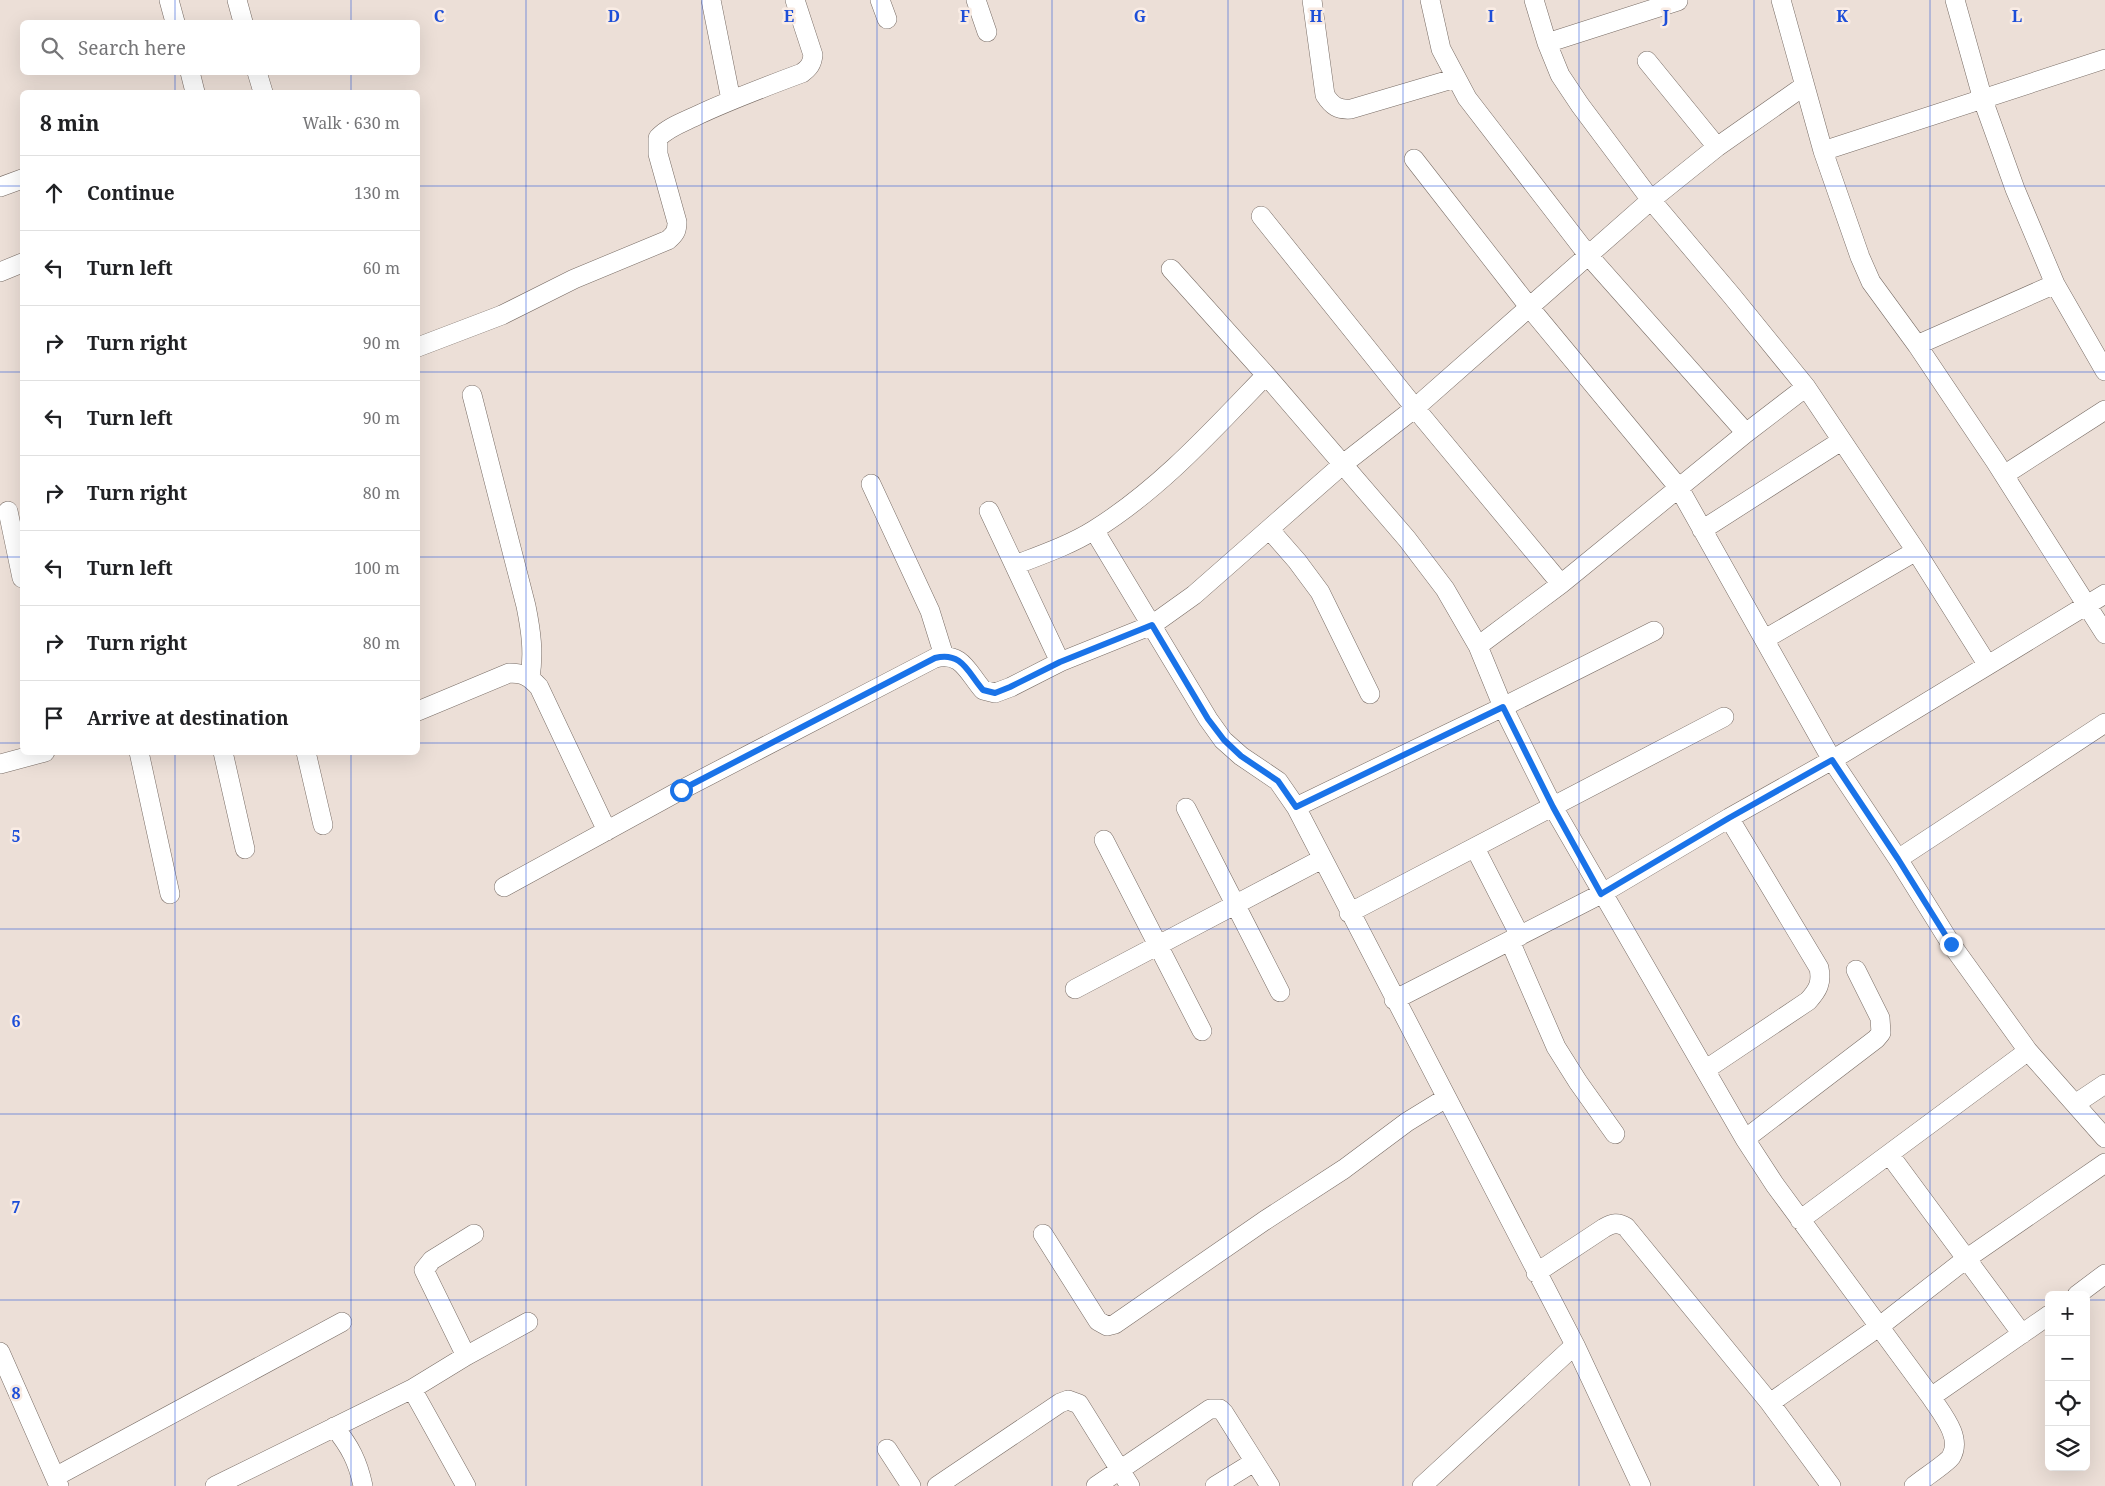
<!DOCTYPE html>
<html lang="en">
<head>
<meta charset="utf-8">
<style>
	:root { --surface:#fff; --page:#f2f2f2; --text:#202124; --muted:#757577; --line:#e0e0e0 }
	body { margin:0; font-family:"Noto Serif",serif; background:var(--page); color:var(--text) }
	.controls { position:absolute; right:15px; bottom:15px; display:grid; overflow:hidden; border-radius:8px; box-shadow:0 5px 20px #0002 }
	.controls button { width:45px; height:45px; display:grid; place-items:center; padding:0; border:0; border-bottom:1px solid var(--line); background:var(--surface); color:var(--text); font:25px sans-serif }
	.stop { position:absolute; width:15px; height:15px; margin:-11px; border:4px solid #1a73e8; border-radius:50%; background:#fff }
	.stop.end { background:#1a73e8; border-color:#fff; box-shadow:0 1px 5px #0008 }
	.list { margin:0; padding:0; list-style:none }
	h2 { display:flex; justify-content:space-between; align-items:center; height:65px; margin:0; padding:0 20px; font-size:21px }
	h2 small { font-size:16px; font-weight:400; color:var(--muted) }
	.list li { display:grid; grid-template-columns:32px 1fr auto; gap:15px; align-items:center; box-sizing:border-box; height:75px; padding:0 20px; border-top:1px solid var(--line) }
	.list b { display:block; font-size:19px; white-space:nowrap }
	.list em { font-size:16px; font-style:normal; color:var(--muted) }
	.icon { flex:none; width:28px; height:28px; fill:none; stroke:currentColor; stroke-width:2; stroke-linecap:round; stroke-linejoin:round }
	.map { position:relative; flex:none; width:2105px; height:1486px; overflow:hidden }
	.search { position:absolute; background:var(--surface); box-shadow:0 5px 20px #0002; left:20px; top:20px; width:400px; height:55px; display:flex; align-items:center; gap:12px; box-sizing:border-box; padding:0 18px; border-radius:8px; color:var(--muted); font-size:19px }
	.panel { position:absolute; background:var(--surface); box-shadow:0 5px 20px #0002; left:20px; top:90px; width:400px; height:665px; border-radius:8px }
	.map>svg:first-child { display:block }
	.lines { fill:none; stroke-linecap:round; stroke-linejoin:round }
	.minor-casing { stroke:#786c65; stroke-width:20 }
	.minor { stroke:#fff; stroke-width:19 }
	.route { stroke:#1a73e8; stroke-width:6 }
	.grid { fill:none; stroke:#1d4ed8; stroke-width:1; stroke-opacity:0.55 }
	.grid-label { font-size:16px; text-anchor:middle; font-weight:bold; fill:#1d4ed8; stroke:#f9ece4; stroke-width:5; stroke-linejoin:round; paint-order:stroke }
</style>
</head>
<body>
<div class="map">
<svg width="2105" height="1486" viewBox="0 0 2105 1486">
	<rect width="100%" height="100%" fill="#ecdfd7"/>
	<g class="lines">
		<defs>
			<path id="minor" d="M169 0 175 22
				M237 0 243 22
				M711 0 731 100
				M880 0 887 19
				M976 0 987 32
				M1312 0 1325 95C1332 106 1338 110 1351 109L1456 78
				M1430 0 1441 49 1467 98 1588 255 1746 433
				M1534 0 1547 43 1560 75 1580 105 1651 200 1732 296 1806 387 1916 551 1987 664
				M1781 0 1823 151 1860 257 1871 282 1917 345 1995 461 2105 634
				M1955 0 1983 100 2015 189 2055 284 2105 371
				M1547 43 1678 1
				M1647 61 1717 147
				M190 72 195 92
				M257 72 263 92
				M1823 151 2105 59
				M1414 159 1530 308 1679 488 1832 760 1898 859 1951 944 2028 1051 2105 1138
				M0 187 22 179
				M1261 216 1415 408 1561 584
				M1171 269 1266 375 1407 539 1445 589 1478 646 1561 584 1746 433 1806 387
				M0 272 22 263
				M1917 345 2055 284
				M418 347 502 315 574 279 668 240C675 234 677 231 677 222L658 154V138C668 127 684 122 698 115 732 99 767 86 802 73 809 68 812 64 813 55L795 0
				M472 395 526 606C531 631 534 652 530 678
				M2004 475 2105 410
				M871 484 930 611 944 656
				M8 511 22 578
				M989 511 1060 662
				M1269 529 1297 561 1320 592 1370 694
				M1094 530 1208 719 1223 740 1241 756 1278 781 1296 807 1575 1345 1641 1486
				M1702 530 1841 441
				M1015 565C1041 555 1070 545 1094 530 1160 489 1213 430 1266 375
				M1654 631 1503 707 1553 807 1745 1139 1775 1185 1931 1397C1941 1413 1963 1437 1951 1457 1946 1464 1922 1479 1914 1486
				M1765 639 1916 551
				M418 711 509 673C523 673 529 676 539 687L607 831
				M139 752 170 894
				M223 752 245 849
				M306 752 323 825
				M0 764 45 752
				M1296 807 1503 707 1478 646
				M1186 808 1280 992
				M1104 840 1202 1031
				M1475 848 1520 936
				M1898 859 2105 723
				M504 887 681 790 935 658C962 651 968 673 983 690L995 693 1011 687 1060 662 1152 625 1194 595 1342 465 1415 408 1651 200 1717 147 1804 86
				M1349 913 1724 717
				M1510 941 1556 1047 1578 1082 1615 1134
				M1075 989 1322 859
				M1394 1000 1601 894 1729 818 1832 760 2105 594
				M1705 1070 1808 1001C1818 990 1822 983 1819 968L1729 818
				M2075 1104 2105 1084
				M1745 1139 1876 1039 1881 1033 1880 1018 1856 970
				M1889 1154 2022 1334
				M1800 1220 2028 1051
				M1043 1234 1098 1321 1107 1326 1115 1324 1264 1221 1344 1169 1407 1122 1446 1098
				M1536 1273 1604 1228C1613 1223 1618 1222 1626 1227L1770 1403
				M2077 1295 2105 1274
				M0 1352 59 1486
				M466 1356 424 1270 432 1260 474 1234
				M412 1389 466 1486
				M1931 1397 2049 1315
				M334 1427C350 1446 358 1462 363 1486
				M887 1449 911 1486
				M55 1477 342 1322
				M215 1486 412 1389 466 1356 528 1322
				M937 1486 1060 1403 1068 1400 1079 1404 1130 1486
				M1096 1486 1210 1409H1220L1224 1413 1270 1486
				M1215 1486 1254 1462
				M1422 1486 1575 1345
				M1831 1486 1770 1403 1880 1326 1966 1259 2105 1163"/>
		</defs>
		<use href="#minor" class="minor-casing"/>
		<use href="#minor" class="minor"/>
	</g>
	<g class="lines">
		<path class="route" d="M681 790 935 658C962 651 968 673 983 690L995 693 1010 687 1060 662 1152 625 1208 719 1224 740 1241 756 1278 781 1296 807 1503 707 1553 807 1601 894 1729 818 1832 760 1898 859 1951 944"/>
	</g>
	<path class="grid" d="M175 0V22M351 0V22M526 0V1486M702 0V1486M877 0V1486M1052 0V1486M1228 0V1486M1403 0V1486M1579 0V1486M1754 0V1486M1930 0V1486M175 72V92M351 72V92M0 186H22M418 186H2105M0 372H22M418 372H2105M0 557H22M418 557H2105M0 743H22M418 743H2105M175 752V1486M351 752V1486M0 929H2105M0 1114H2105M0 1300H2049M2086 1300H2105"/>
	<g class="grid-label">
		<text x="439" y="22">C</text>
		<text x="614" y="22">D</text>
		<text x="789" y="22">E</text>
		<text x="965" y="22">F</text>
		<text x="1140" y="22">G</text>
		<text x="1316" y="22">H</text>
		<text x="1491" y="22">I</text>
		<text x="1666" y="22">J</text>
		<text x="1842" y="22">K</text>
		<text x="2017" y="22">L</text>
		<text x="16" y="842">5</text>
		<text x="16" y="1027">6</text>
		<text x="16" y="1213">7</text>
		<text x="16" y="1399">8</text>
	</g>
</svg>
<div class="controls">
<button>+</button>
<button>−</button>
<button><svg class="icon" aria-label="locate" viewBox="0 0 24 24"><circle cx="12" cy="12" r="6"/><path d="M12 2v4M12 18v4M2 12h4M18 12h4"/></svg></button>
<button><svg class="icon" aria-label="layers" viewBox="0 0 24 24"><path d="M12 4l9 5-9 5-9-5zM3 14l9 5 9-5"/></svg></button>
</div>
<div class="stop" style="left:681px;top:790px"></div>
<div class="stop end" style="left:1951px;top:944px"></div>
<div class="search"><svg class="icon" aria-label="search" viewBox="0 0 24 24"><circle cx="10" cy="10" r="6"/><path d="M15 15l6 6"/></svg>Search here</div>
<section class="panel">
<h2>8 min<small>Walk · 630 m</small></h2>
<ul class="list">
<li><svg class="icon" aria-label="ahead" viewBox="0 0 24 24"><path d="M12 20V5M6 11l6-6 6 6"/></svg><div><b>Continue</b></div><em>130 m</em></li>
<li><svg class="icon" aria-label="left" viewBox="0 0 24 24"><path d="M17 20v-9H6M10 6l-5 5 5 5"/></svg><div><b>Turn left</b></div><em>60 m</em></li>
<li><svg class="icon" aria-label="right" viewBox="0 0 24 24"><path d="M7 20v-9h11M14 6l5 5-5 5"/></svg><div><b>Turn right</b></div><em>90 m</em></li>
<li><svg class="icon" aria-label="left" viewBox="0 0 24 24"><path d="M17 20v-9H6M10 6l-5 5 5 5"/></svg><div><b>Turn left</b></div><em>90 m</em></li>
<li><svg class="icon" aria-label="right" viewBox="0 0 24 24"><path d="M7 20v-9h11M14 6l5 5-5 5"/></svg><div><b>Turn right</b></div><em>80 m</em></li>
<li><svg class="icon" aria-label="left" viewBox="0 0 24 24"><path d="M17 20v-9H6M10 6l-5 5 5 5"/></svg><div><b>Turn left</b></div><em>100 m</em></li>
<li><svg class="icon" aria-label="right" viewBox="0 0 24 24"><path d="M7 20v-9h11M14 6l5 5-5 5"/></svg><div><b>Turn right</b></div><em>80 m</em></li>
<li><svg class="icon" aria-label="arrive" viewBox="0 0 24 24"><path d="M6 21V4h12l-3 4 3 4H6"/></svg><div><b>Arrive at destination</b></div></li>
</ul>
</section>
</div>
</body>
</html>
